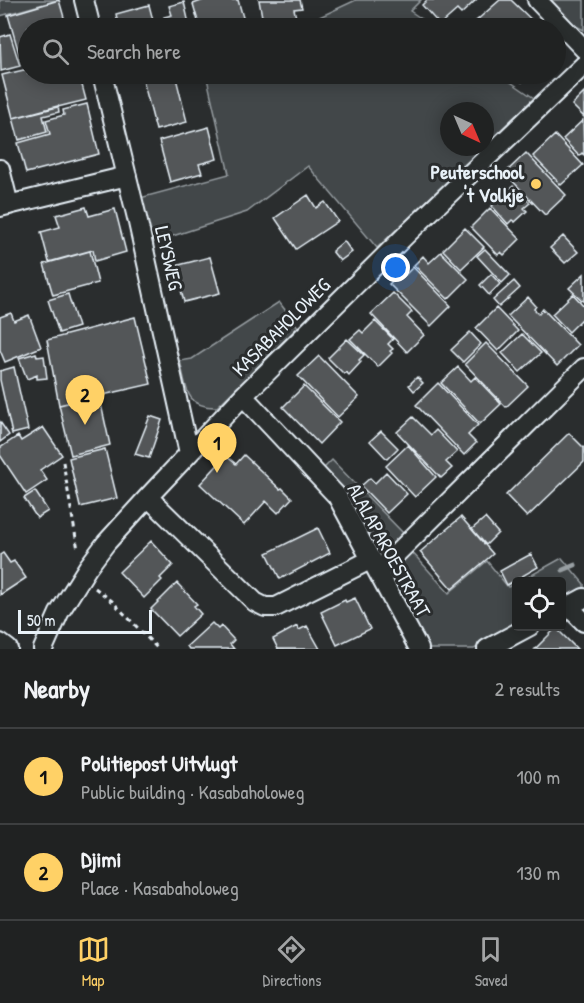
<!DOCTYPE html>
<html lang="en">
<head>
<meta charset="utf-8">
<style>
	:root { --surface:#202222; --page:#282a2a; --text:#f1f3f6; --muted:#a2a4a5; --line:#3d3f40; --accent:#ffd166 }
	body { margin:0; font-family:"Patrick Hand",sans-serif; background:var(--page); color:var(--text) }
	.controls { position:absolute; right:18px; bottom:18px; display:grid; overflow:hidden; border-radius:6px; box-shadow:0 3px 15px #0003 }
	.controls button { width:54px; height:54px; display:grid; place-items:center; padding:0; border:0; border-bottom:2px solid var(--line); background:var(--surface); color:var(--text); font:30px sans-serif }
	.compass { position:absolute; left:440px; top:102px; width:54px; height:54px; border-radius:50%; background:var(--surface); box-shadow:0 3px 15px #0003; rotate:136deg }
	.scale { position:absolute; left:18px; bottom:15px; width:134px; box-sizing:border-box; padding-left:6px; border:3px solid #e8f1f8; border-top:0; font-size:16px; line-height:21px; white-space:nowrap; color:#e8f1f8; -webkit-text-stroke:4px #2a2d2e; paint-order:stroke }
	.you { position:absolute; left:396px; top:268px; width:21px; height:21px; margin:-15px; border:4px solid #fff; border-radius:50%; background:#1a73e8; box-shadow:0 0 0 9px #1a73e833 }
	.badge { display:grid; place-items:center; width:39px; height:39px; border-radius:50%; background:var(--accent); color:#111; font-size:20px; font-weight:700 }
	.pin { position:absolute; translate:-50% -50px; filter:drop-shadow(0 2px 3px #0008) }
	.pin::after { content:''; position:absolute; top:32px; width:21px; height:18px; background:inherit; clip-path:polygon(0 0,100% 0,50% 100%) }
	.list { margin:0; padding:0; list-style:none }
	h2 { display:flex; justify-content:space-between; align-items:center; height:78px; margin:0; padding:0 24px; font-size:26px }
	h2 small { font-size:20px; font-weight:400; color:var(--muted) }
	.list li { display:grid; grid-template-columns:39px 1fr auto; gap:18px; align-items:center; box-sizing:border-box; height:96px; padding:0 24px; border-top:2px solid var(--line) }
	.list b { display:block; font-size:22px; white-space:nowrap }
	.list p { margin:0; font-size:20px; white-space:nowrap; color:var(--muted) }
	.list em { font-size:20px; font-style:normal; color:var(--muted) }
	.icon { flex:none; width:33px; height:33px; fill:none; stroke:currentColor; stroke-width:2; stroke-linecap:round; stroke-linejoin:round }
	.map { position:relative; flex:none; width:584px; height:649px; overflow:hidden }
	.search { position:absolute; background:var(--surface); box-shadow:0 3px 15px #0003; left:18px; right:18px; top:18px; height:66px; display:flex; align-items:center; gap:15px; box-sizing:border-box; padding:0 21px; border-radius:33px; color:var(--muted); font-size:22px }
	.sheet { height:270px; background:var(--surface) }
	nav { display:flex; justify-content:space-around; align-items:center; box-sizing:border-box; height:84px; border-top:2px solid var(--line); background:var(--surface); font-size:16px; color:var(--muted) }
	nav a { display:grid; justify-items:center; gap:3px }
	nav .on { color:var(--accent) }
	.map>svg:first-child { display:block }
	.green { fill:#424648; stroke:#959ca0; stroke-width:1.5 }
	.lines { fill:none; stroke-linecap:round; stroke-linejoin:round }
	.stream { stroke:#989fa3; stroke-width:5 }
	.building { fill:#535759; stroke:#e8f1f8; stroke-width:1.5 }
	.minor-casing { stroke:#e8f1f8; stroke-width:22 }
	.path { stroke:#e8f1f8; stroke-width:3; stroke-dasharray:4.5 4.5; stroke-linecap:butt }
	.minor { stroke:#2a2d2e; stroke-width:18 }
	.poi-dot { fill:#ffd166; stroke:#2a2d2e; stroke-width:2 }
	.labels { text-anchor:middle; stroke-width:6; stroke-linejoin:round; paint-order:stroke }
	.poi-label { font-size:20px; font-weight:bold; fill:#e8f1f8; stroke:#2a2d2e; text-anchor:end }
	.street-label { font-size:20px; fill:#e8f1f8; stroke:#2a2d2e }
</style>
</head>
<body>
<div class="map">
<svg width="584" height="649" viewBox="0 0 584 649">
	<rect width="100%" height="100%" fill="#2a2d2e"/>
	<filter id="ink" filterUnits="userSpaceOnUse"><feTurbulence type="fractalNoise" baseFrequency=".0167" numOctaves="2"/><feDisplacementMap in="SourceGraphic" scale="12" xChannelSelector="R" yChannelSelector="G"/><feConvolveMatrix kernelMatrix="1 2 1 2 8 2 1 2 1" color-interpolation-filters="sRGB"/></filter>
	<g filter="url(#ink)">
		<path class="green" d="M0 0H58L0 16Z
			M356 0H421L410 11 435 28H296Z
			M548 0H584V30L572 24Z
			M206 74H499L534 98 485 145V111H449V147H483L377 248 308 166 247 212 151 243 140 198 229 174Z
			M279 302 298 327 217 407C184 408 187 387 180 361L192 359Z
			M332 460 404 534 382 553 378 554 323 469Z
			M410 550 449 593 487 561 508 587 516 583 517 626 474 649H425L387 572Z
			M562 558 584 584V591L562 603V582H519Z"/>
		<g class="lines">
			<path class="stream" d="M563 570 575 565"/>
		</g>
		<path class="building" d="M59 0 67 28H28V62L22 64 8 15Z
			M204 0H238L246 28H200L193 4Z
			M259 0H300L302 8 294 9 297 22 264 28Z
			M427 0H476L461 14 457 10 440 25 422 5Z
			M500 0H511L540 28H468Z
			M184 2 190 28H162L167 26 164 17 172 15 169 6Z
			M149 5 155 28H119L116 14Z
			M10 34 20 66 1 71 0 37Z
			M28 69V74H79L86 100 13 118 2 75Z
			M152 74H175L187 122 156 130 142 76Z
			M510 74H531L522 82Z
			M584 93V117L572 105Z
			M87 104 99 154 26 173 18 143 50 134 46 120 64 115 63 110Z
			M58 106 59 112 43 116 47 132 19 140 13 118Z
			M583 120 584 155 582 153 579 156 563 139Z
			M209 127 217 159 199 164 202 173 170 182 159 141Z
			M555 135 583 165 561 185 533 156Z
			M526 153 566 195 545 215 505 173Z
			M513 186 530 203 524 208 527 211 515 222 512 220 508 224 492 206Z
			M308 195 316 208 325 202 338 221 296 249 275 218Z
			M86 207 89 216 115 209 126 252 95 261 93 250 49 262 41 232 60 227 56 215Z
			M490 208 520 239 504 255 501 252 498 255 471 227Z
			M465 228 484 247 461 269 443 250Z
			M563 236 578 252 565 263 550 248Z
			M344 241 352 252 340 261 332 251Z
			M485 249 510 275 502 283 477 256Z
			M90 251 98 283 53 295 44 264Z
			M441 252 468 279 448 299 414 265 423 256 429 263Z
			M210 257 220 293 184 302 175 266Z
			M413 267 451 306 431 326 389 284 402 272 405 275Z
			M491 274 500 284 489 295 480 285Z
			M584 274V302L569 288Z
			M514 281 520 288 499 307 493 300Z
			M393 293 412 312 407 317 424 335 407 352 371 314Z
			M68 294 78 327 59 333 48 300Z
			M573 294 584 306V317L569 332 552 314Z
			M528 297 536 306 534 309 539 314 543 309 578 345 557 366 508 316Z
			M496 308 518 331 498 351 476 328Z
			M11 313 14 321 29 315 41 347 5 362 0 350V317Z
			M135 317 151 384 59 405 47 340Z
			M375 321 393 339 388 344 393 349 390 351 392 353 378 367 350 339 360 330 363 333Z
			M470 332 481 344 463 362 451 350Z
			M522 334 541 353 520 372 502 353Z
			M347 339 364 355 359 360 361 362 349 375 346 372 344 374 328 358Z
			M486 343 528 386 506 407 465 364Z
			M36 353 37 357 44 356 47 378 37 379V375L27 379 19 358Z
			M319 356 359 397 338 417 298 376Z
			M14 367 28 430 12 434 0 380V371Z
			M458 367 471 381 475 377 501 404 480 424 441 383Z
			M417 377 423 383 414 391 409 385Z
			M438 383 478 425 468 435 476 443 464 455 416 405Z
			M304 386 340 422 319 444 283 407Z
			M99 395 110 445 71 455 59 405Z
			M150 416 162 420 149 458 135 454Z
			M413 417 431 435 436 430 457 452 446 462 452 468 441 478 397 432Z
			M0 422 9 435 0 442Z
			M43 427 62 455 40 470 47 480 26 494 0 455V448L18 436 21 441Z
			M381 431 398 448 387 459 370 441Z
			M569 433 584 448V462L527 517 506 495Z
			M408 445 436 477 415 497 386 466Z
			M105 449 117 498 80 507 69 458Z
			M244 455 280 489 282 488 292 498 278 513 266 501 244 525 200 484 226 456 236 464Z
			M386 472 407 494 387 513 361 486 370 478 375 483Z
			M35 491 48 511 37 518 24 498Z
			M461 517 493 554 452 589 420 552Z
			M485 518 498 533 486 545 472 529Z
			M318 528 330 553 280 579 267 553Z
			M151 541 173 565 160 578 162 580 144 598 119 572Z
			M3 553 10 563 14 561 26 578 0 595V555Z
			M531 554 538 567 507 585 500 571Z
			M177 583 197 604 194 606 201 614 177 636 151 609Z
			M355 598 370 629 337 645 321 612 345 600 346 602Z
			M212 623 218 629 221 626 234 640 230 644 234 649H189L187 646Z
			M297 626 299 630 307 626 320 649H278L273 639Z
			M556 628 577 649H535Z"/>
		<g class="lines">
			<defs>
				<path id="minor" d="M84 0 91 28
					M537 0 584 49
					M102 74 137 218 189 453
					M0 169 9 205
					M0 207 127 176
					M243 396 337 496 419 649
					M148 497 255 602 265 607H276L372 559
					M379 571 584 368
					M568 606 584 622
					M562 610 584 598
					M0 643 8 649
					M43 649 59 613 88 567 106 543 148 497 243 396 408 233 584 65
					M487 649 530 626"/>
			</defs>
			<use href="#minor" class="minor-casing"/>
			<path class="path" d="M63 462 78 550
				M95 588 112 601 158 649"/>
			<use href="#minor" class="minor"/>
		</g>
	</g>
	<circle class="poi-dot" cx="536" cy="184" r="6"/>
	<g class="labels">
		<g class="poi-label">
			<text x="524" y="179">Peuterschool<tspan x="524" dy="23">'t Volkje</tspan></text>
		</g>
		<g class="street-label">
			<text transform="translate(169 258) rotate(77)" y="7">LEYSWEG</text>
			<text transform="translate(281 327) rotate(-45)" y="7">KASABAHOLOWEG</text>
			<text transform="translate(389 550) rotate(61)" y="7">ALALAPAROESTRAAT</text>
		</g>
	</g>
</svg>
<div class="controls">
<button><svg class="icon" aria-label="locate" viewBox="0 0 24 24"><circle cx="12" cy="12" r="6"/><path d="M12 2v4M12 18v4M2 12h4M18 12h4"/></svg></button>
</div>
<svg class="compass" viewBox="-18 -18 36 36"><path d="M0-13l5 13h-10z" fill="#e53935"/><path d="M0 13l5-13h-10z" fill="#a2a4a5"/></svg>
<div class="scale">50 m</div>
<div class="you"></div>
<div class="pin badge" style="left:217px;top:473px">1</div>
<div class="pin badge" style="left:85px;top:425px">2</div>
<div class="search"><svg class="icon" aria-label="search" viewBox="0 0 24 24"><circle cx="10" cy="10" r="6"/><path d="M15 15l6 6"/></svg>Search here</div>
</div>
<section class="sheet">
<h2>Nearby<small>2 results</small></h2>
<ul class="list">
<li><span class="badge">1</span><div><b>Politiepost Uitvlugt</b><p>Public building · Kasabaholoweg</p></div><em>100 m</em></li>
<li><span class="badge">2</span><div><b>Djimi</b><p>Place · Kasabaholoweg</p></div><em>130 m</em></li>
</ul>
</section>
<nav>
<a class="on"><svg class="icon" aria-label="map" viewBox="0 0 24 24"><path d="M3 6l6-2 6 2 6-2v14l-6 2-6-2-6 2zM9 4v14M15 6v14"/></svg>Map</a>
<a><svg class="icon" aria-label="directions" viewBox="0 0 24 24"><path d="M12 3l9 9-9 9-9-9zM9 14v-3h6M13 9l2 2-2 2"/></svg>Directions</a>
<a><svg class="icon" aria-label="saved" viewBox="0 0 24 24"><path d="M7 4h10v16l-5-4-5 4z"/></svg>Saved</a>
</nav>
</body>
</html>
